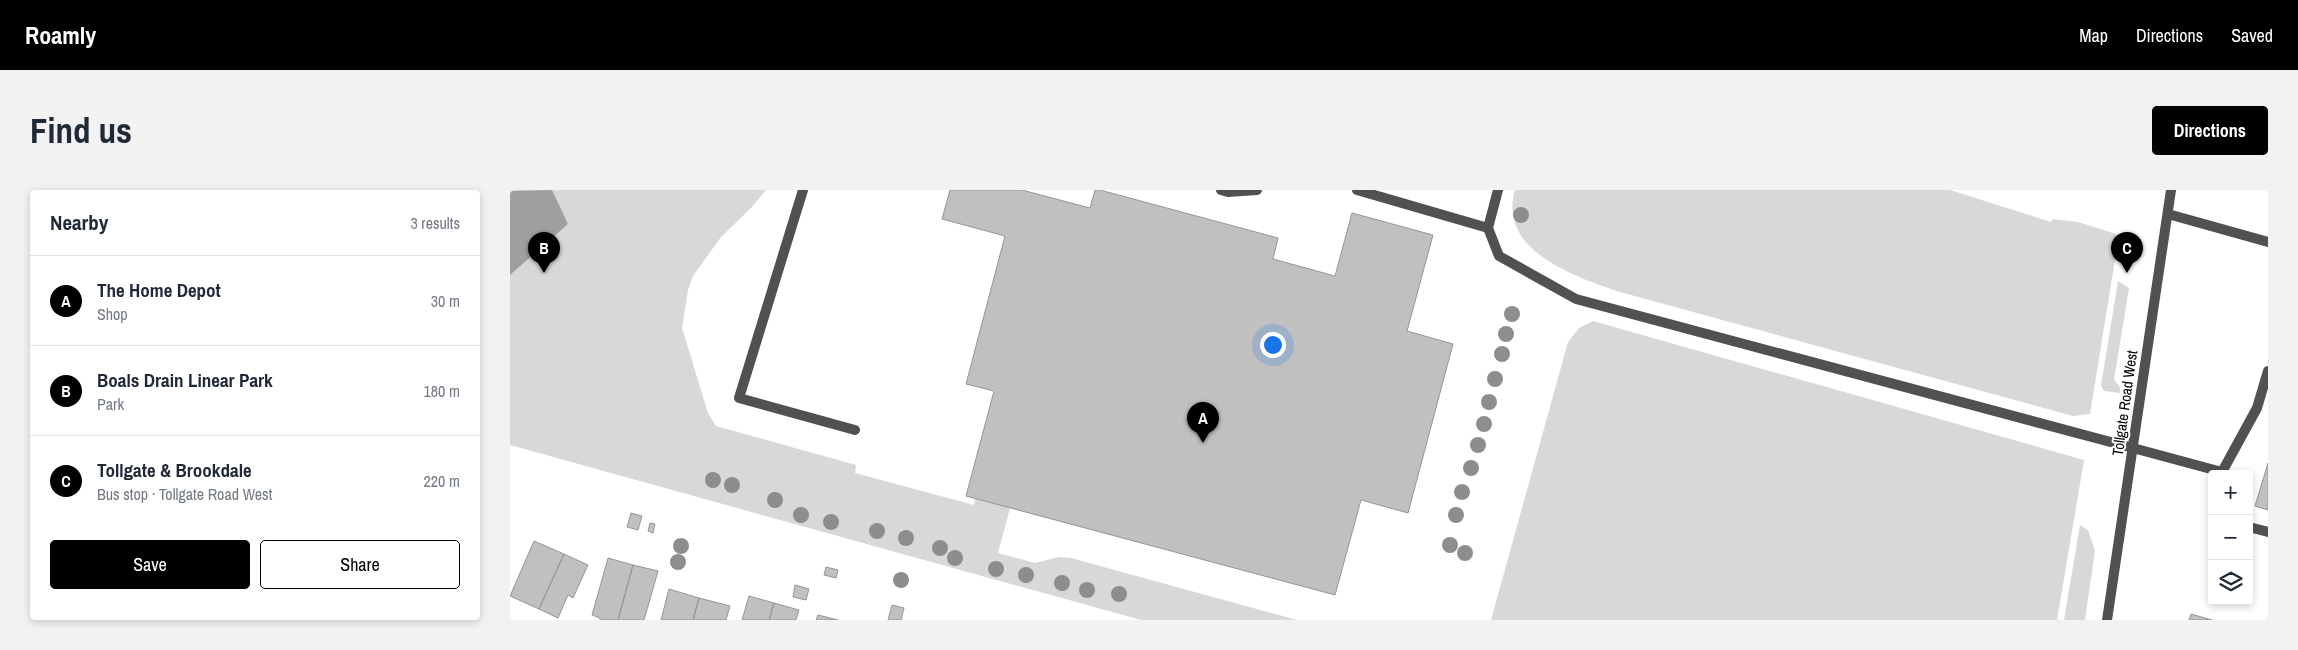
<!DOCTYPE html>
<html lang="en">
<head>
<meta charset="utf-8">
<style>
	:root { --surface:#fff; --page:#f2f2f3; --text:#1f2937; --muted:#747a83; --line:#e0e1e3; --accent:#000 }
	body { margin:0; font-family:"Archivo Narrow",sans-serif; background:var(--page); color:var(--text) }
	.controls { position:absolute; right:15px; bottom:15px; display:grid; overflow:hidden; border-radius:5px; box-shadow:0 2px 8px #0003 }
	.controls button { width:45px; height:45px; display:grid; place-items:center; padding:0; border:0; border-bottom:1px solid var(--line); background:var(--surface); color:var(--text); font:25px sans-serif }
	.you { position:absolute; left:762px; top:154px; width:18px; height:18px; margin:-12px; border:4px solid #fff; border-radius:50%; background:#1a73e8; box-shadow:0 0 0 8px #1a73e833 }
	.badge { display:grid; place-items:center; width:32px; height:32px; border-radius:50%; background:var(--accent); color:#fff; font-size:16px; font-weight:700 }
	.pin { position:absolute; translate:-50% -41px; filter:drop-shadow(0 1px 2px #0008) }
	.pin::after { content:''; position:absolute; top:26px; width:18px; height:15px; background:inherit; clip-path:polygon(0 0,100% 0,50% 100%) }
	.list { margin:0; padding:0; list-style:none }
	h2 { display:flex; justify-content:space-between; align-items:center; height:65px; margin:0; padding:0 20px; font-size:21px }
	h2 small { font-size:16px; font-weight:400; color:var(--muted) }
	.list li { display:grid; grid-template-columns:32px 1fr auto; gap:15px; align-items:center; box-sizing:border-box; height:90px; padding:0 20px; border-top:1px solid var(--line) }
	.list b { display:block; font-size:19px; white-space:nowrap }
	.list p { margin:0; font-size:16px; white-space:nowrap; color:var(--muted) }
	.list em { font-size:16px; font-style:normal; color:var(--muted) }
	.actions { display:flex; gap:10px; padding:15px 20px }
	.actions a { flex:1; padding:11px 0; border:1px solid var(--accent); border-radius:5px; text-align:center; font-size:18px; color:var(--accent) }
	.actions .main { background:var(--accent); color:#fff }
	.icon { flex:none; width:28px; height:28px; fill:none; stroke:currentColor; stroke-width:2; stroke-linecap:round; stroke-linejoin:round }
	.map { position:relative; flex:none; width:1758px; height:430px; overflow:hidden; border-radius:5px }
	header { display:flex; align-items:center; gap:30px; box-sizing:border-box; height:70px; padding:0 25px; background:var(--accent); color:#fff }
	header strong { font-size:24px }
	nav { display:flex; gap:28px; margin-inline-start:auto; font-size:18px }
	.intro { display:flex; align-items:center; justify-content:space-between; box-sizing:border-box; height:120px; padding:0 30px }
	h1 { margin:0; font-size:35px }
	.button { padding:12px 22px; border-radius:5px; background:var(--accent); color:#fff; font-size:18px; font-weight:700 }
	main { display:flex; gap:30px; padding:0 30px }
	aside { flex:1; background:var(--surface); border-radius:5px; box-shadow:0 2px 8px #0003 }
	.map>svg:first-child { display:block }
	.green { fill:#d8d8d8 }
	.water { fill:#9f9f9f }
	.building { fill:#c0c0c0; stroke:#959595 }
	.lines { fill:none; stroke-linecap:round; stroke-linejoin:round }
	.service { stroke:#515151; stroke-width:10 }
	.tertiary { stroke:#515151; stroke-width:10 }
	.tree { fill:#8d8d8d }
	.labels { text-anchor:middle; stroke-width:4; stroke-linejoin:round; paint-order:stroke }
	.street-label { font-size:15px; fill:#000; stroke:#fff }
</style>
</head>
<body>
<header>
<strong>Roamly</strong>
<nav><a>Map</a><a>Directions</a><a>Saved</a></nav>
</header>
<div class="intro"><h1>Find us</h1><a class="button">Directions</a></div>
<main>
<aside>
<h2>Nearby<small>3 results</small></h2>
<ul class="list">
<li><span class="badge">A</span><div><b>The Home Depot</b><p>Shop</p></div><em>30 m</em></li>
<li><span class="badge">B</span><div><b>Boals Drain Linear Park</b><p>Park</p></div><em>180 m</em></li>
<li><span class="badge">C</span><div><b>Tollgate &amp; Brookdale</b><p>Bus stop · Tollgate Road West</p></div><em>220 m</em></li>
</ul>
<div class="actions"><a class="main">Save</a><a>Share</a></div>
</aside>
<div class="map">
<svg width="1758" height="430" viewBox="0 0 1758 430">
	<rect width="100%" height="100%" fill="#fff"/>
	<path class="green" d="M0 0H256L241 18 211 47 183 86 178 100 172 138 198 223 206 236 346 275 345 283 464 315 465 308 500 318 488 363 525 373 549 367 561 368 787 430H631L0 255Z
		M1005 0H1440L1541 32 1543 29 1568 32 1609 45 1580 224 1563 226 1110 102C1066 87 987 61 1005 0Z
		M1608 91 1619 98 1604 190 1610 197V203L1594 201 1591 196Z
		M1083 131 1574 270 1547 430H981L1058 152 1069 138Z
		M1570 335 1578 340 1585 361 1575 430H1554Z"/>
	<path class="water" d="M42 0 58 34 0 85V1Z"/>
	<path class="building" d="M440 0H512L580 18 585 0H590L768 48 763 69 825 86 842 23 923 45 897 141 943 154 898 323 851 310 825 405 456 306 484 201 456 194 495 46 432 29Z
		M1758 273V320L1745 316Z
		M121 323 132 326 128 340 117 337Z
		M140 333 145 334 143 343 138 341Z
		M24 351 54 364 29 419 0 406Z
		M54 364 78 375 63 408 58 405 48 428 29 419Z
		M98 368 123 375 108 430H90V428L82 425Z
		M123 375 148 381 134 430H108Z
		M316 377 328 380 326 388 314 385Z
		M285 395 299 399 296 410 283 407Z
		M159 399 189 408 183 430H151Z
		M239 406 264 413 259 430H232Z
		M189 408 220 416 216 430H183Z
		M264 413 289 420 286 430H259Z
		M382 415 394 418 391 430H378Z
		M1681 424 1702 430H1679Z
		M308 425 328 430H306Z"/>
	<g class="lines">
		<path class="service" d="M293 0 229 208 345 240
			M711 0 718 2 747 0
			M847 0 978 38
			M988 0 978 38 989 66 1066 109 1623 258 1712 282V284
			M1658 24 1758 52
			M1712 282 1747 218 1758 181
			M1739 337 1758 342"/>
		<path class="tertiary" d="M1597 430 1661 0"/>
	</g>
	<g class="tree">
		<circle cx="1011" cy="25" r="8"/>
		<circle cx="1002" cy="124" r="8"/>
		<circle cx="996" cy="144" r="8"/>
		<circle cx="992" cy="164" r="8"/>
		<circle cx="985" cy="189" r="8"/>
		<circle cx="979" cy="212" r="8"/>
		<circle cx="974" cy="234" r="8"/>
		<circle cx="968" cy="255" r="8"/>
		<circle cx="961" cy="278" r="8"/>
		<circle cx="203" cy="290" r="8"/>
		<circle cx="222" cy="295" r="8"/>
		<circle cx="952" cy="302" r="8"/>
		<circle cx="265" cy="310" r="8"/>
		<circle cx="291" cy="325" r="8"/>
		<circle cx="946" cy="325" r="8"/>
		<circle cx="321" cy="332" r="8"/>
		<circle cx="367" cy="341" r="8"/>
		<circle cx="396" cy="348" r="8"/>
		<circle cx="940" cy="355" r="8"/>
		<circle cx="171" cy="356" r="8"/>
		<circle cx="430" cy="358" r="8"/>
		<circle cx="955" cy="363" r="8"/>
		<circle cx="445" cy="368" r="8"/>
		<circle cx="168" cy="372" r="8"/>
		<circle cx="486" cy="379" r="8"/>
		<circle cx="516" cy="385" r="8"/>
		<circle cx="391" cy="390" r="8"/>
		<circle cx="552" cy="393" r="8"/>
		<circle cx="577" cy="400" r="8"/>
		<circle cx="609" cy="404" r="8"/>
	</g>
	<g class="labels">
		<g class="street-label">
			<text transform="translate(1615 213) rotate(-82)" y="5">Tollgate Road West</text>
		</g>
	</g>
</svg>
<div class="controls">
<button>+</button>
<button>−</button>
<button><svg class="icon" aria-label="layers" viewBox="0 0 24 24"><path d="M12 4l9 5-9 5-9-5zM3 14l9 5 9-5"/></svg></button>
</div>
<div class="you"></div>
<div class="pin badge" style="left:693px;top:253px">A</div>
<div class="pin badge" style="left:34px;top:83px">B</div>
<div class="pin badge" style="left:1617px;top:83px">C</div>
</div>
</main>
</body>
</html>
